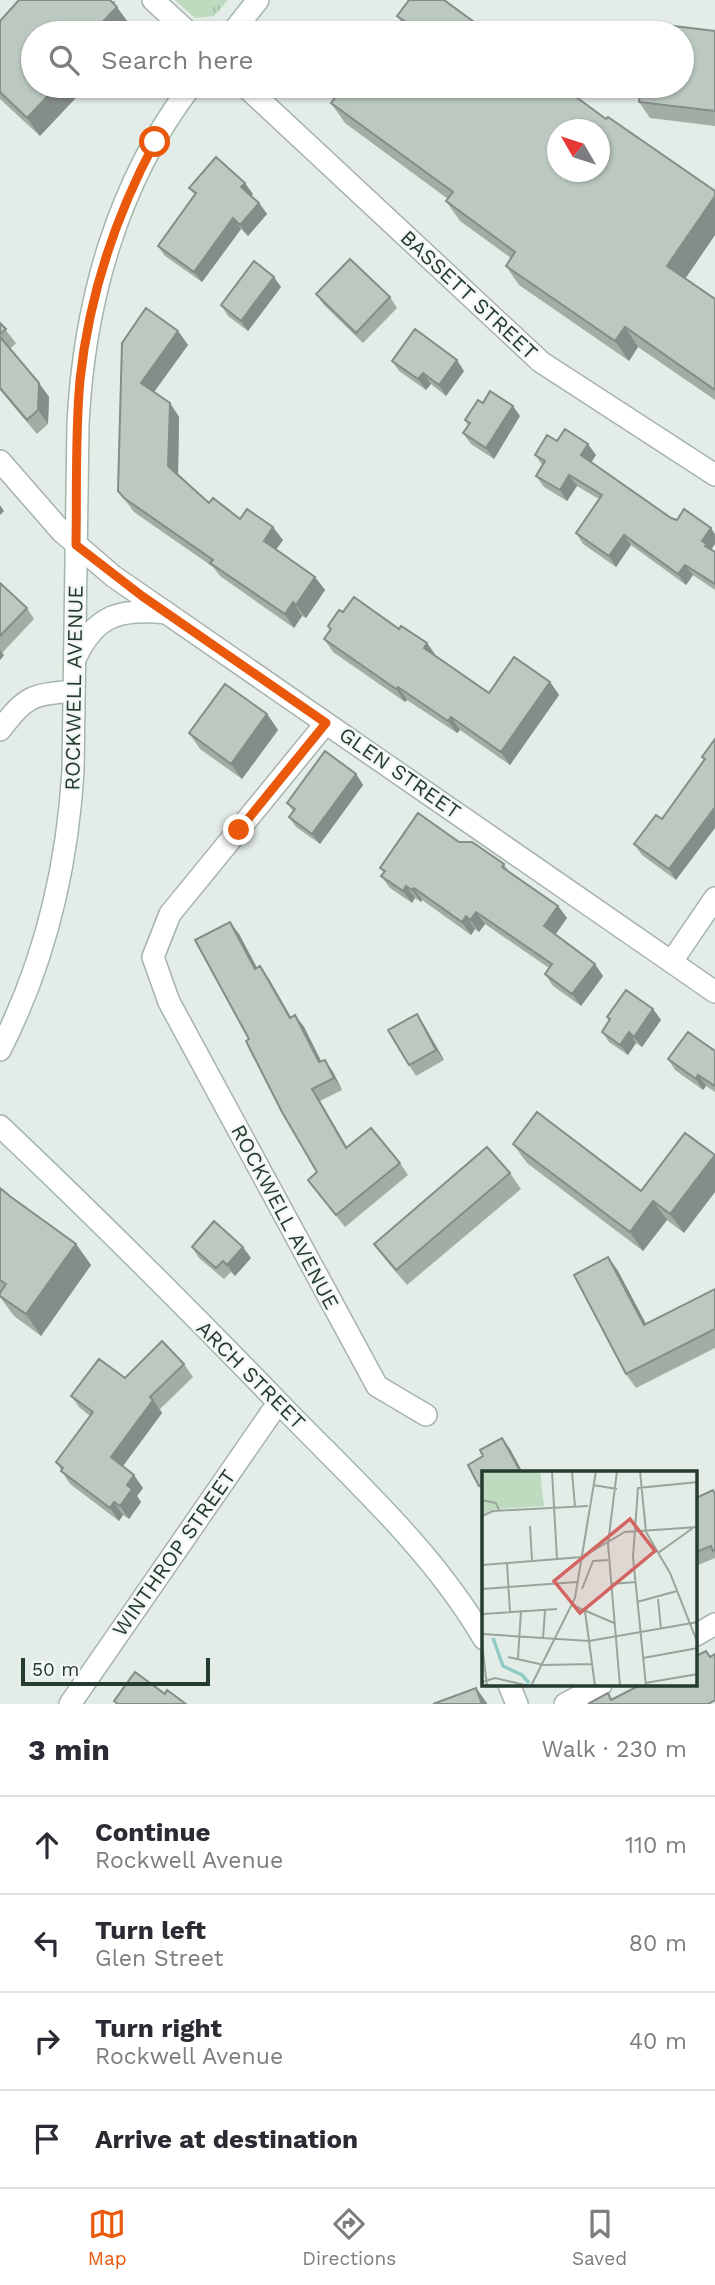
<!DOCTYPE html>
<html lang="en">
<head>
<meta charset="utf-8">
<style>
	:root { --surface:#fff; --page:#f7f7f7; --text:#2b2b33; --muted:#7c7c81; --line:#e1e1e2; --accent:#ea580c }
	body { margin:0; font-family:"Work Sans",sans-serif; background:var(--page); color:var(--text) }
	.compass { position:absolute; left:547px; top:119px; width:63px; height:63px; border-radius:50%; background:var(--surface); box-shadow:0 2px 5px #0004; rotate:309deg }
	.scale { position:absolute; left:21px; bottom:18px; width:189px; box-sizing:border-box; padding-left:7px; border:4px solid #253b30; border-top:0; font-size:19px; line-height:24px; white-space:nowrap; color:#253b30; -webkit-text-stroke:5px #f4f8f5; paint-order:stroke }
	.stop { position:absolute; width:21px; height:21px; margin:-16px; border:5px solid #ea580c; border-radius:50%; background:#fff }
	.stop.end { background:#ea580c; border-color:#fff; box-shadow:0 2px 7px #0008 }
	.list { margin:0; padding:0; list-style:none }
	h2 { display:flex; justify-content:space-between; align-items:center; height:91px; margin:0; padding:0 28px; font-size:30px }
	h2 small { font-size:23px; font-weight:400; color:var(--muted) }
	.list li { display:grid; grid-template-columns:46px 1fr auto; gap:21px; align-items:center; box-sizing:border-box; height:98px; padding:0 28px; border-top:2px solid var(--line) }
	.list b { display:block; font-size:26px; white-space:nowrap }
	.list p { margin:0; font-size:23px; white-space:nowrap; color:var(--muted) }
	.list em { font-size:23px; font-style:normal; color:var(--muted) }
	.icon { flex:none; width:38px; height:38px; fill:none; stroke:currentColor; stroke-width:2; stroke-linecap:round; stroke-linejoin:round }
	.map { position:relative; flex:none; width:715px; height:1704px; overflow:hidden }
	.search { position:absolute; background:var(--surface); box-shadow:0 2px 5px #0004; left:21px; right:21px; top:21px; height:77px; display:flex; align-items:center; gap:18px; box-sizing:border-box; padding:0 24px; border-radius:38px; color:var(--muted); font-size:26px }
	.sheet { height:483px; background:var(--surface) }
	nav { display:flex; justify-content:space-around; align-items:center; box-sizing:border-box; height:98px; border-top:2px solid var(--line); background:var(--surface); font-size:19px; color:var(--muted) }
	nav a { display:grid; justify-items:center; gap:4px }
	nav .on { color:var(--accent) }
	.map>svg:first-child { display:block }
	.grass { fill:url(#grass-tufts) }
	.lines { fill:none; stroke-linecap:round; stroke-linejoin:round }
	.street-casing { stroke:#a6b3ac; stroke-width:24 }
	.secondary-casing { stroke:#a3b6ab; stroke-width:24 }
	.street { stroke:#fff; stroke-width:21 }
	.secondary { stroke:#fff; stroke-width:21 }
	.wall { fill:#a2ada6 }
	.shaded-wall { fill:#848d87 }
	.building { fill:#bcc9c1; stroke:#848d87; stroke-width:2; fill-rule:evenodd }
	.route { stroke:#ea580c; stroke-width:9 }
	.labels { text-anchor:middle; stroke-width:5; stroke-linejoin:round; paint-order:stroke }
	.street-label { font-size:21px; fill:#253b30; stroke:#f4f8f5 }
	.inset-river { fill:none; stroke:#91cbc6; stroke-width:3.5 }
	.inset-road { fill:none; stroke:#97a59d; stroke-width:2 }
	.view { fill:#d26462; fill-opacity:0.15; stroke:#d26462; stroke-width:3.5 }
	.inset-edge { fill:none; stroke:#253b30; stroke-width:3.5 }
</style>
</head>
<body>
<div class="map">
<svg width="715" height="1704" viewBox="0 0 715 1704">
	<defs>
		<pattern id="grass-tufts" width="24" height="20" patternUnits="userSpaceOnUse" patternTransform="scale(1.75)"><rect width="24" height="20" fill="#bedbbf"/><path d="M3 7l-1-3M5 7V3M7 7l1-3M15 17l-1-3M17 17v-4M19 17l1-3" fill="none" stroke="#a3bda4"/></pattern>
	</defs>
	<rect width="100%" height="100%" fill="#e3ece6"/>
	<path class="grass" d="M175 0H228L214 16 195 18Z"/>
	<g class="lines">
		<defs>
			<path id="street" d="M153 0 189 33
				M245 86 541 362 715 475
				M0 461 62 532 113 576 715 992
				M326 723 170 914 153 957 169 1002 377 1386 426 1415
				M0 730C27 695 31 695 74 691
				M672 961 715 898
				M696 1635 715 1624
				M70 1704 278 1403
				M565 1704 601 1685"/>
			<path id="secondary" d="M232 33 258 0
				M76 657C96 614 122 608 167 613
				M0 1050C45 962 67 870 73 771L78 424C84 303 117 183 191 86
				M0 1126C95 1216 188 1309 279 1403 351 1478 431 1548 484 1639
				M509 1685 517 1704"/>
		</defs>
		<use href="#street" class="street-casing"/>
		<use href="#secondary" class="secondary-casing"/>
		<use href="#street" class="street"/>
		<use href="#secondary" class="secondary"/>
	</g>
	<path class="wall" d="M444 0 405 27 397 16Z
		M116 1 114 4 130 25 33 33 40 136 0 99V21Z
		M715 31V126L650 118 639 102Z
		M331 103 606 119 715 191V235L685 278 715 299V400L638 347 629 361 519 285 506 266 511 258 460 221 446 201 448 199 345 123Z
		M189 188 253 194 251 196 259 203 267 214 248 236 241 229 202 282 165 256 158 246 195 195Z
		M281 287 248 331 228 316 221 305Z
		M316 294 390 297 397 308 363 343 324 305Z
		M0 323 16 343 10 349 39 383 49 397 48 424 37 434 0 390Z
		M178 331 188 345 154 392 170 403 179 417 178 474 209 503 283 540 276 549 315 577 325 590 306 618 302 616 294 628 220 576 213 567 134 512 118 491 122 343Z
		M392 361 464 371 446 396 431 384 426 390 399 371Z
		M483 403 520 416 494 459 471 444 463 433 468 425 465 420Z
		M557 441 596 455 591 462 715 552V590L693 575 686 585 631 545 616 567 583 544 576 533 599 499 577 486 567 501 544 487 536 476 543 466 535 455Z
		M0 583 27 608 34 619 2 653 4 655 0 660Z
		M343 612 399 629 427 643 436 656 489 693 550 682 559 695 510 765 460 730 457 733 407 700 405 702 333 652 324 639 330 630 328 626Z
		M267 714 278 730 242 779 200 749 189 733Z
		M715 739 676 880 642 855 634 844 662 819 704 760 702 757Z
		M356 774 363 785 320 844 296 827 289 817 293 811 287 803Z
		M459 842 504 864 509 872 558 906 567 918 555 934 603 976 581 1006 553 986 545 974 549 968 485 924 479 932 475 929 471 935 422 900 421 902 415 898 412 903 390 888 381 876 384 873 380 868Z
		M239 934 257 968 269 979 291 1017 295 1015 304 1027 321 1061 325 1060 333 1072 342 1090 320 1101 347 1147 400 1163 408 1175 345 1227 308 1180 317 1172 249 1039Z
		M653 1009 661 1020 642 1047 636 1043 628 1055 609 1042 602 1032 609 1021 607 1017Z
		M417 1014 424 1025 444 1060 416 1076 409 1065Z
		M715 1051V1092L706 1086 703 1090 675 1070 668 1059Z
		M685 1133 684 1233 667 1220 643 1251 527 1163 513 1144 641 1191Z
		M510 1173 521 1189 407 1285 385 1259 374 1244Z
		M0 1188 11 1197 76 1244 91 1265 41 1336 14 1316 0 1297Z
		M192 1247 251 1258 235 1276 231 1272 224 1279 199 1258Z
		M608 1257 618 1271 646 1324 715 1289V1348L636 1388 626 1374Z
		M184 1364 193 1377 160 1409 162 1413 123 1466 143 1488 137 1496 141 1502 129 1519 123 1515 119 1521 70 1484 56 1462 90 1416 80 1408 71 1396 125 1378Z
		M502 1438 510 1449 523 1473H484V1493L479 1486 483 1456Z
		M713 1490 715 1493V1558L696 1566V1498Z"/>
	<path class="shaded-wall" d="M117 7 130 25 122 33H92Z
		M57 86H87L40 136 27 118Z
		M245 183 253 194 248 198 241 187Z
		M715 196V235L681 285 667 266Z
		M259 203 267 214 248 236 240 225Z
		M233 218 241 229 202 282 194 272Z
		M274 277 281 287 248 331 241 321Z
		M625 327 638 347 629 361 615 341Z
		M178 331 188 345 151 396 141 383Z
		M457 360 464 371 446 396 439 385Z
		M423 373 431 384 426 390 418 379Z
		M39 383 49 397 48 424 38 410Z
		M170 403 179 417 178 479 168 466Z
		M513 406 520 416 494 459 486 448Z
		M588 444 596 455 589 466 581 455Z
		M569 475 577 486 567 501 560 490Z
		M0 505 4 511 0 515Z
		M273 527 283 540 273 554 264 541Z
		M711 528 715 534V544L711 550 713 557 702 541Z
		M624 535 631 545 616 567 609 556Z
		M685 565 693 575 686 585 678 574Z
		M315 577 325 590 306 618 296 605Z
		M293 602 302 616 294 628 285 614Z
		M427 643 436 656 433 661 424 648Z
		M0 650 4 655 0 660Z
		M550 682 559 695 510 765 501 752Z
		M398 687 407 700 405 702 396 689Z
		M267 714 278 730 242 779 231 764Z
		M451 717 460 730 457 733 448 721Z
		M356 774 363 785 320 844 312 834Z
		M715 807V828L676 880 669 869Z
		M406 886 415 898 412 903 403 891Z
		M414 888 422 900 421 902 412 890Z
		M558 906 567 918 553 938 544 926Z
		M476 912 485 924 479 932 470 920Z
		M466 916 475 929 471 935 462 922Z
		M230 922 239 934 264 981 255 969Z
		M595 964 603 976 581 1006 572 994Z
		M260 966 269 979 298 1030 290 1018Z
		M653 1009 661 1020 642 1047 634 1037Z
		M417 1014 424 1025 444 1060 436 1050Z
		M295 1015 304 1027 328 1075 319 1062Z
		M629 1032 636 1043 628 1055 620 1045Z
		M325 1060 333 1072 342 1090 334 1078Z
		M698 1075 706 1086 703 1090 696 1079Z
		M312 1089 320 1101 355 1161 346 1148Z
		M715 1155V1192L684 1233 670 1214Z
		M653 1201 667 1220 643 1251 630 1232Z
		M76 1244 91 1265 41 1336 26 1314Z
		M243 1247 251 1258 235 1276 227 1265Z
		M608 1257 618 1271 654 1339 644 1325Z
		M153 1400 162 1413 120 1470 111 1457Z
		M502 1438 510 1449 523 1473H521Z
		M134 1475 143 1488 137 1496 141 1502 129 1519 120 1506 127 1485Z
		M114 1502 123 1515 119 1521 110 1508Z
		M476 1688 487 1703V1704H482Z"/>
	<path class="building" d="M19 0H110L117 7 92 33H33V86H57L27 118 0 92V21Z
		M409 0H444L489 33H400L407 23 397 16Z
		M649 23 715 31V111L639 102 641 86H682V33H648Z
		M344 86H561L606 119 608 117 715 191V196L667 266 715 299V390L625 327 615 341 506 266 515 252 446 201 453 192 331 103ZM557 130H599V172H557Z
		M216 157 245 183 241 187 259 203 240 225 233 218 194 272 158 246 196 193 189 188Z
		M350 259 390 297 356 333 316 294Z
		M254 261 274 277 241 321 221 305Z
		M146 308 178 331 141 383 170 403 168 466 209 503 213 498 240 519 247 509 273 527 264 541 315 577 296 605 293 602 285 614 210 563 213 560 124 498 118 491 122 343Z
		M0 323 6 329 0 334Z
		M415 329 457 360 439 385 423 373 418 379 392 361Z
		M0 337 39 383 38 410 27 420 0 388Z
		M490 391 513 406 486 448 463 433 470 423 465 420 478 400 483 403Z
		M565 429 588 444 581 455 671 518 677 520 684 509 711 528 702 541 707 544 705 546 715 552V584L685 565 678 574 624 535 609 556 576 533 602 495 569 475 560 490 536 476 545 461 535 455 547 435 557 441Z
		M0 583 27 608 0 636Z
		M354 597 399 629 401 626 427 643 424 648 489 693 514 657 550 682 501 752 451 717 448 721 398 687 396 689 324 639 331 629 328 626 339 610 343 612Z
		M225 684 267 714 231 764 189 733Z
		M715 739V807L669 869 634 844 656 815 662 819 705 759 702 757Z
		M325 751 356 774 312 834 289 817 295 809 287 803Z
		M418 813 459 842H472L504 864 502 867 558 906 544 926 595 964 572 994 545 974 552 964 476 912 470 920 466 916 462 922 414 888 412 890 406 886 403 891 381 876 385 871 380 868Z
		M230 922 255 969 260 966 290 1018 295 1015 319 1062 325 1060 334 1078 312 1089 346 1148 371 1128 400 1163 336 1215 308 1180 317 1172 282 1112 246 1041 249 1039 195 940Z
		M626 990 653 1009 634 1037 629 1032 620 1045 602 1032 610 1019 607 1017Z
		M417 1014 436 1050 409 1065 388 1030Z
		M688 1032 715 1051V1086L698 1075 696 1079 668 1059Z
		M537 1112 641 1191 685 1133 715 1155 670 1214 653 1201 630 1232 513 1144Z
		M487 1147 510 1173 396 1270 374 1244Z
		M0 1188 11 1197 76 1244 26 1314 0 1296V1293L6 1284 0 1280Z
		M214 1221 243 1247 227 1265 223 1261 216 1268 192 1247Z
		M608 1257 644 1325 715 1289V1329L626 1374 574 1275Z
		M162 1341 184 1364 150 1397 153 1400 111 1457 134 1475 127 1485 132 1489 120 1506 114 1502 110 1508 61 1471 63 1468 56 1462 93 1412 71 1396 99 1359 125 1378Z
		M502 1438 520 1471 517 1473H484V1483L479 1486 468 1465 483 1456 480 1450Z
		M713 1490 715 1495V1550L713 1551 711 1546 696 1552V1498Z
		M706 1651 710 1657 715 1654V1700L708 1704H588L608 1693 611 1700 640 1685H696V1656Z
		M135 1672 165 1694 167 1690 186 1704H118L114 1701Z
		M476 1688 482 1704H433Z"/>
	<g class="lines">
		<path class="route" d="M155 142C115 217 89 295 80 380 75 435 77 490 76 545L142 596 326 723 239 830"/>
	</g>
	<g class="labels">
		<g class="street-label">
			<text transform="translate(469 295) rotate(43)" y="7">BASSETT STREET</text>
			<text transform="translate(74 688) rotate(-89)" y="7">ROCKWELL AVENUE</text>
			<text transform="translate(400 773) rotate(35)" y="7">GLEN STREET</text>
			<text transform="translate(285 1217) rotate(62)" y="7">ROCKWELL AVENUE</text>
			<text transform="translate(251 1375) rotate(45)" y="7">ARCH STREET</text>
			<text transform="translate(174 1553) rotate(-55)" y="7">WINTHROP STREET</text>
		</g>
	</g>
	<g transform="translate(482 1471)">
		<rect width="215" height="215" fill="#e3ece6"/>
		<path d="M0 0H58L62 35 13 38 0 43Z" fill="#bedbbf"/>
		<path class="inset-river" d="M11 167 21 195 40 204 47 212"/>
		<path class="inset-road" d="M70 0 75 88M90 0 93 36M135 0 126 73 138 215M158 0 164 61 188 102 216 173M111 14 135 18M0 29 14 32 17 39M0 45 11 40 106 35M48 55 50 90M176 82 211 57M25 92 28 141M0 94 100 86 143 61 216 56M129 113 154 111M0 118 95 111M100 118 111 90 126 89M176 128 179 158M155 131 195 120M90 134 132 152M103 140 113 215M0 143 75 138M0 163 107 170 216 151M61 168 63 139M0 173 5 215M26 186 62 194 110 193M36 187 39 140M161 187 216 177M0 211 13 207 47 215M163 212 216 203M49 215 93 127 114 0M164 215 151 86 156 17 216 11"/>
		<path class="view" d="M148 48 173 80 98 142 72 110Z"/>
		<rect width="215" height="215" class="inset-edge"/>
	</g>
</svg>
<svg class="compass" viewBox="-18 -18 36 36"><path d="M0-13l5 13h-10z" fill="#e53935"/><path d="M0 13l5-13h-10z" fill="#7c7c81"/></svg>
<div class="scale">50 m</div>
<div class="stop" style="left:155px;top:142px"></div>
<div class="stop end" style="left:239px;top:830px"></div>
<div class="search"><svg class="icon" aria-label="search" viewBox="0 0 24 24"><circle cx="10" cy="10" r="6"/><path d="M15 15l6 6"/></svg>Search here</div>
</div>
<section class="sheet">
<h2>3 min<small>Walk · 230 m</small></h2>
<ul class="list">
<li><svg class="icon" aria-label="ahead" viewBox="0 0 24 24"><path d="M12 20V5M6 11l6-6 6 6"/></svg><div><b>Continue</b><p>Rockwell Avenue</p></div><em>110 m</em></li>
<li><svg class="icon" aria-label="left" viewBox="0 0 24 24"><path d="M17 20v-9H6M10 6l-5 5 5 5"/></svg><div><b>Turn left</b><p>Glen Street</p></div><em>80 m</em></li>
<li><svg class="icon" aria-label="right" viewBox="0 0 24 24"><path d="M7 20v-9h11M14 6l5 5-5 5"/></svg><div><b>Turn right</b><p>Rockwell Avenue</p></div><em>40 m</em></li>
<li><svg class="icon" aria-label="arrive" viewBox="0 0 24 24"><path d="M6 21V4h12l-3 4 3 4H6"/></svg><div><b>Arrive at destination</b></div></li>
</ul>
</section>
<nav>
<a class="on"><svg class="icon" aria-label="map" viewBox="0 0 24 24"><path d="M3 6l6-2 6 2 6-2v14l-6 2-6-2-6 2zM9 4v14M15 6v14"/></svg>Map</a>
<a><svg class="icon" aria-label="directions" viewBox="0 0 24 24"><path d="M12 3l9 9-9 9-9-9zM9 14v-3h6M13 9l2 2-2 2"/></svg>Directions</a>
<a><svg class="icon" aria-label="saved" viewBox="0 0 24 24"><path d="M7 4h10v16l-5-4-5 4z"/></svg>Saved</a>
</nav>
</body>
</html>
